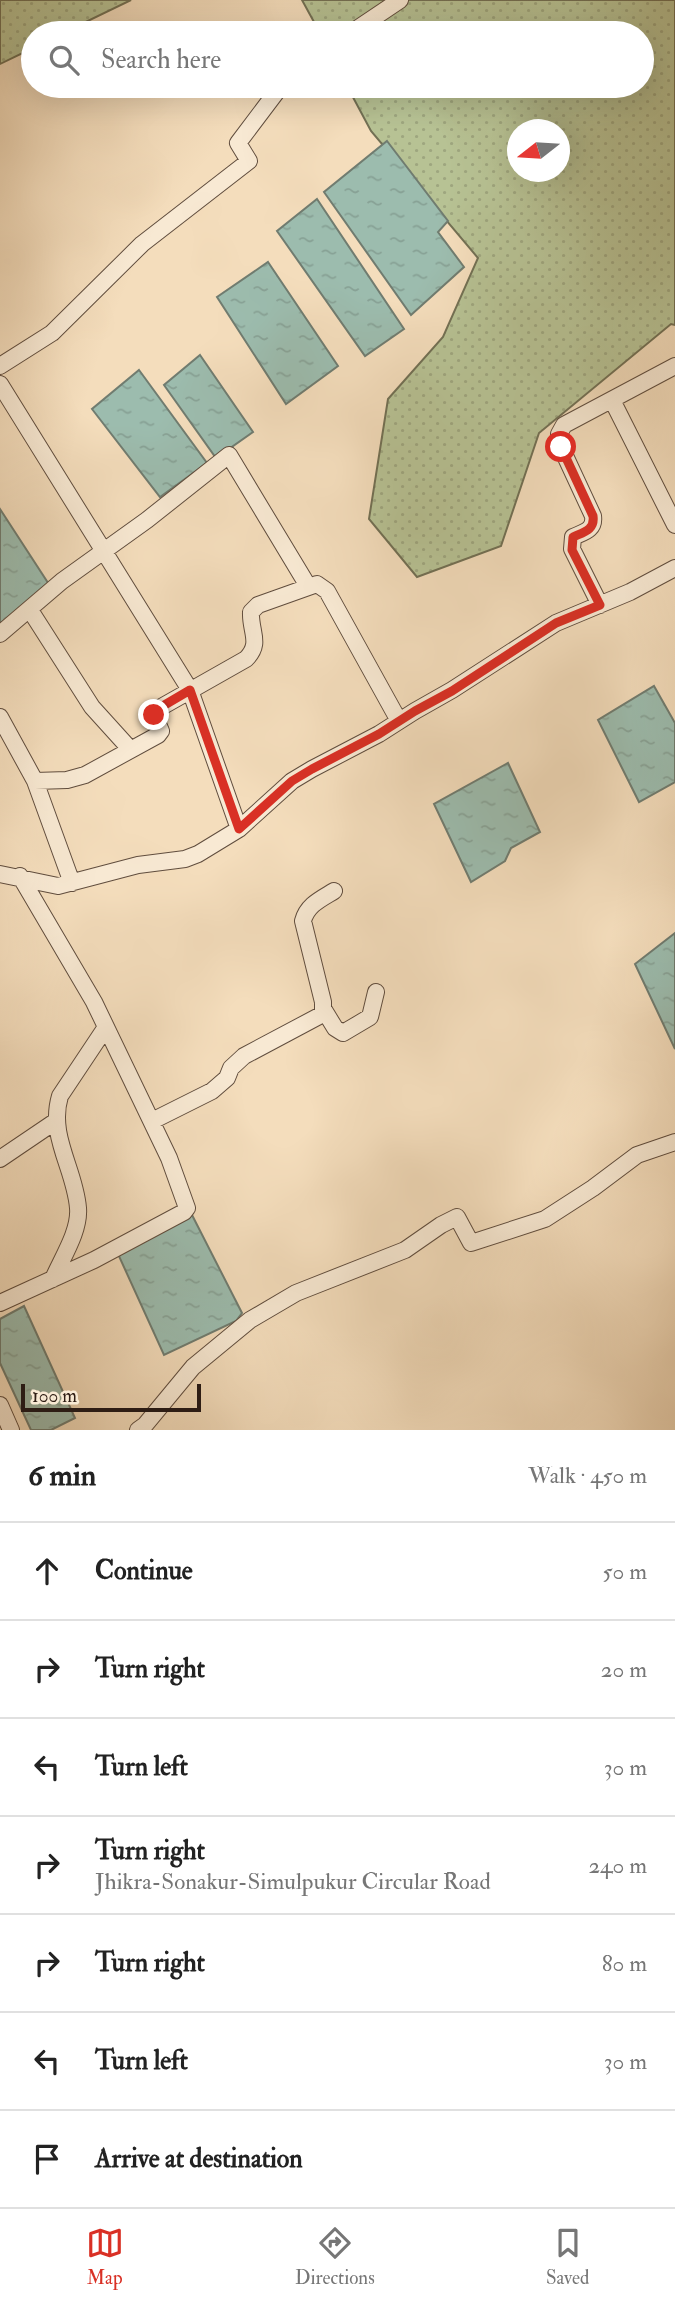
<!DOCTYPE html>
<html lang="en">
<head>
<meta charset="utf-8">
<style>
	:root { --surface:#fff; --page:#f6f6f6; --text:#222; --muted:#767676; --line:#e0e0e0; --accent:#d93025 }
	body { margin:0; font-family:"IM FELL Double Pica",serif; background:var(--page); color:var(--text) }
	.compass { position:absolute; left:507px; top:119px; width:63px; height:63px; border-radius:50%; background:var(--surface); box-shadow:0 7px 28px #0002; rotate:253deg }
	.scale { position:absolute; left:21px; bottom:18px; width:180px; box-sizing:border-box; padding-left:7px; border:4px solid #2e1d14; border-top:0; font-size:19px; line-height:24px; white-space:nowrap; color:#2e1d14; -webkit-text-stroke:5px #f8e9d3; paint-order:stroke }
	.stop { position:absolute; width:21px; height:21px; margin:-16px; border:5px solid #d93025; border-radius:50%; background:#fff }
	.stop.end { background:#d93025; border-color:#fff; box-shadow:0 2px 7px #0008 }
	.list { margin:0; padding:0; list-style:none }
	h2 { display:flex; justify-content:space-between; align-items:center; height:91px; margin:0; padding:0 28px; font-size:30px }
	h2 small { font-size:23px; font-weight:400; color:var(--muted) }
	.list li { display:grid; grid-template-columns:46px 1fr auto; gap:21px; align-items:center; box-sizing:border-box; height:98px; padding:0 28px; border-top:2px solid var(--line) }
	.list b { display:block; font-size:26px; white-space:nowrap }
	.list p { margin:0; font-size:23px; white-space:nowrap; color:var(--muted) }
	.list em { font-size:23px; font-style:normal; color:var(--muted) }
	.icon { flex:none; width:38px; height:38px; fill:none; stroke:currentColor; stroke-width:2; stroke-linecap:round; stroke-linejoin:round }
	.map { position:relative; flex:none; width:675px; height:1430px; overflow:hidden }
	.search { position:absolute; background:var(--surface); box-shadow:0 7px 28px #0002; left:21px; right:21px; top:21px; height:77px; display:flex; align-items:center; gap:18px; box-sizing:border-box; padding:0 24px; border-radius:38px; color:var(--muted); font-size:26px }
	.sheet { height:777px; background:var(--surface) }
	nav { display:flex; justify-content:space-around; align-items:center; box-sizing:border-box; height:98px; border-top:2px solid var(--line); background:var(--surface); font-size:19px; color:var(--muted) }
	nav a { display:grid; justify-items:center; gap:4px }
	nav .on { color:var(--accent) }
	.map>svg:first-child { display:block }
	.grass { fill:url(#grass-dots); stroke:#727054; stroke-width:2; fill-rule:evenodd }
	.water { fill:url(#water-ripples); stroke:#707c70; stroke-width:2 }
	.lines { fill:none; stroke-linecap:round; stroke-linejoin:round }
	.minor-casing { stroke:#604d3e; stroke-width:18 }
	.minor { stroke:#f8e9d3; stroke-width:16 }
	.route { stroke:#d93025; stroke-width:9 }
</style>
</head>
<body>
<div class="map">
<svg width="675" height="1430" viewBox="0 0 675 1430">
	<defs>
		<pattern id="grass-dots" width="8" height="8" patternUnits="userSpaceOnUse" patternTransform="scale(1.75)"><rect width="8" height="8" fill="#b7c294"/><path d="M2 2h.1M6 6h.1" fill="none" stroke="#9ea67f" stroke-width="1.8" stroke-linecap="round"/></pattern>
		<pattern id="water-ripples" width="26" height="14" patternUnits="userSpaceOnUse" patternTransform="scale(1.75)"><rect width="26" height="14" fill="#9cbcae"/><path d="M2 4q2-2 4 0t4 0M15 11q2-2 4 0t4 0" fill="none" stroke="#87a195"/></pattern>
	</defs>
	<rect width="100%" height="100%" fill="#f4ddbc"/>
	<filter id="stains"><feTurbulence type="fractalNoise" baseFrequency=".00286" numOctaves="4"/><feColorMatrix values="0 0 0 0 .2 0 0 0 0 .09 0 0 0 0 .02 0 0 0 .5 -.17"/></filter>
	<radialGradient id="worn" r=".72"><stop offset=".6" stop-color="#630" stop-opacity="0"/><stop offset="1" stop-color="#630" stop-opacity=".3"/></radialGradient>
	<path class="grass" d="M0 0H131L63 33H33V48L0 64Z
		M302 0H675V325L671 324 539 433 501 546 417 577 369 519 388 399 443 337 478 258 371 131 347 86H642V33H320ZM518 130H560V172H518Z"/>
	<path class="water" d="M387 141 448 221 438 232 464 267 411 315 324 192Z
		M317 199 404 329 365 356 277 231Z
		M268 262 338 366 286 404 217 297Z
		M200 355 253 432 216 458 164 385Z
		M139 370 207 463 160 497 92 409Z
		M0 509 52 589 0 625Z
		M654 686 675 723V782L639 802 598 720Z
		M508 763 540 832 511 848 505 861 471 882 434 804Z
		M675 933V1049L635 964Z
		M191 1213 242 1313 236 1321 164 1355 118 1254Z
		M24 1306 75 1418 51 1430H31L0 1363V1319Z"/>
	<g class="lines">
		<defs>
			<path id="minor" d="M351 33 400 0
				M0 366 52 333 142 244 249 161 238 143 281 86
				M0 384 190 690 239 829
				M612 400 675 525
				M600 605 572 549 573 537C584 532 595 530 593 516L561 447 559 434 564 425 675 366
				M30 610 92 707 130 749
				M0 634 62 581 147 520 229 455 308 586
				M0 717 35 781 72 883
				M35 781 67 780 85 775 158 735 161 731 154 715 156 710 246 659C262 643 250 632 251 612L258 605 317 584 327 591 399 721
				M0 874 58 886 138 865 185 859 198 854 239 829 292 781 312 769 379 734 415 711 452 690 556 623 630 592 675 568
				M324 1010 335 1028 343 1033 370 1017 376 992
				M152 1121 212 1091 227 1078 231 1068 244 1056 323 1014V1002L303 921C307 905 321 899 334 891
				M0 1159 56 1121
				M53 1279C62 1258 80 1231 78 1208 75 1169 48 1136 60 1096L106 1027
				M0 1303 94 1260 184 1212 187 1208 169 1158 94 1002 20 876
				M0 1405 11 1430
				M138 1430 145 1425 193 1367 250 1320 296 1293 405 1250 441 1225 457 1217 471 1243 545 1219 593 1188 637 1155 675 1142"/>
		</defs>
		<use href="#minor" class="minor-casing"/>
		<use href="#minor" class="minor"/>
	</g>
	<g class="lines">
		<path class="route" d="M154 715 156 710 190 690 239 829 292 781 312 769 379 734 415 711 452 691 556 623 600 605 572 550 573 537C584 532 595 530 593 516L561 447"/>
	</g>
	<rect width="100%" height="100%" filter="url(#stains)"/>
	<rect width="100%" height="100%" fill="url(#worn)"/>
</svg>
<svg class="compass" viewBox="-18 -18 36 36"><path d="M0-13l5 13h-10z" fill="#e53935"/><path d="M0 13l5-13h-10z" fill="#767676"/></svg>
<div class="scale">100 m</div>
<div class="stop" style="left:561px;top:447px"></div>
<div class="stop end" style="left:154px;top:715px"></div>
<div class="search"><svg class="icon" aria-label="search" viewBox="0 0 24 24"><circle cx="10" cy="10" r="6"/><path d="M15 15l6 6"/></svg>Search here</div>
</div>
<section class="sheet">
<h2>6 min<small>Walk · 450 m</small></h2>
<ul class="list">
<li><svg class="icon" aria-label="ahead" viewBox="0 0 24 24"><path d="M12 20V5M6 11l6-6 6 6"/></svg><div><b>Continue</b></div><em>50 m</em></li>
<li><svg class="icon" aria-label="right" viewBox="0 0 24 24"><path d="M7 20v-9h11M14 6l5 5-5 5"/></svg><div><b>Turn right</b></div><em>20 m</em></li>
<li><svg class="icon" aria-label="left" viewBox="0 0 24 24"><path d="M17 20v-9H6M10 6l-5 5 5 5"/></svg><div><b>Turn left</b></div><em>30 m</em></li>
<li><svg class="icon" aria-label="right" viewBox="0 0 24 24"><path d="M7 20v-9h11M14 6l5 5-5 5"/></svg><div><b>Turn right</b><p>Jhikra-Sonakur-Simulpukur Circular Road</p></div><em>240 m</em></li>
<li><svg class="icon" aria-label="right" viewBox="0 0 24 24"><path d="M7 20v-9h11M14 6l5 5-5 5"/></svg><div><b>Turn right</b></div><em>80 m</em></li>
<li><svg class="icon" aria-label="left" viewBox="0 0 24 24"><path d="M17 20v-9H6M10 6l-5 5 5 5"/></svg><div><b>Turn left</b></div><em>30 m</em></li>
<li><svg class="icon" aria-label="arrive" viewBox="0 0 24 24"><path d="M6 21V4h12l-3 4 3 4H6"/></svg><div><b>Arrive at destination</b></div></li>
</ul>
</section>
<nav>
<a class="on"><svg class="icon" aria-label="map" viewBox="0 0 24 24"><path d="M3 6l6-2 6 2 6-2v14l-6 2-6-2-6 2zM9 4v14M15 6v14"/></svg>Map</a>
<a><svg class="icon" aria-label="directions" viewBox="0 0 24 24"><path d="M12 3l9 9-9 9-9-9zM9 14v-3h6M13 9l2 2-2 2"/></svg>Directions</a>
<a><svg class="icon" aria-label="saved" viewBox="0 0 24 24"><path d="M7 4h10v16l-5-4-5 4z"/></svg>Saved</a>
</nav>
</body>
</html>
